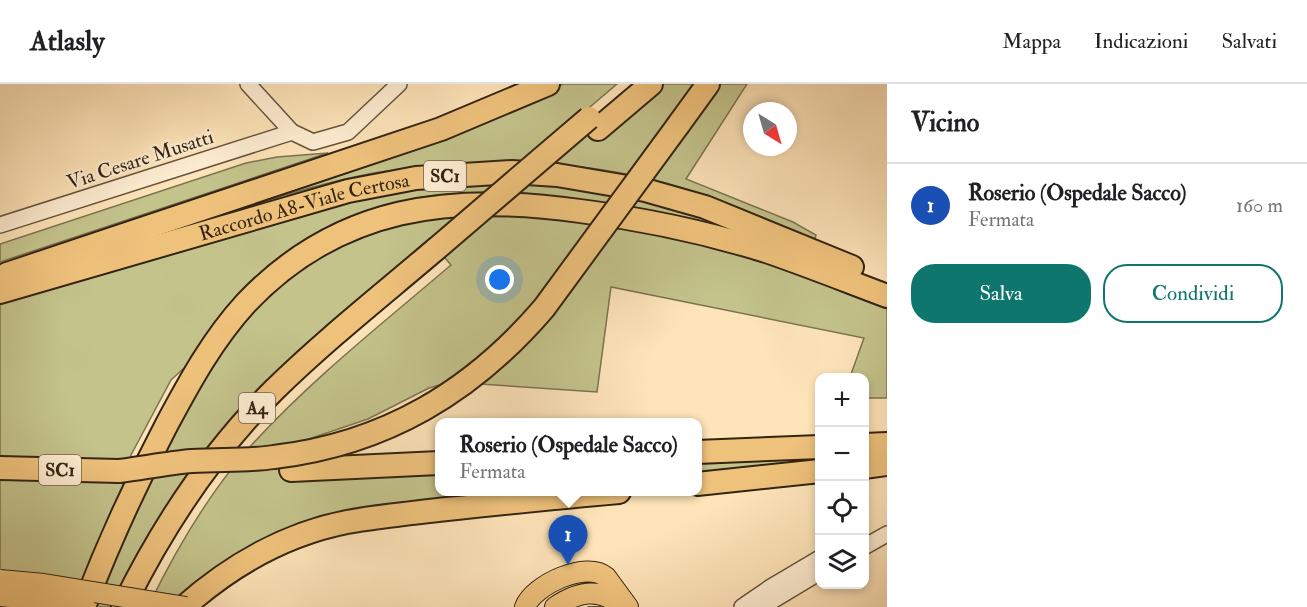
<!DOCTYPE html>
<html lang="it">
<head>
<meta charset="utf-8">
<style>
	:root { --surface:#fff; --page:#f6f6f6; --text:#202124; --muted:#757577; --line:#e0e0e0; --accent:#0f766e }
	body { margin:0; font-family:"IM FELL Double Pica",serif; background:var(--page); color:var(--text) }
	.controls { position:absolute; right:18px; bottom:18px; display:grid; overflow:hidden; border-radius:12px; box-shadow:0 3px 9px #0003 }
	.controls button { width:54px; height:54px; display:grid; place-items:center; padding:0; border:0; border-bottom:2px solid var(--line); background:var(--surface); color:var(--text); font:30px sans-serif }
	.compass { position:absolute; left:743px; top:18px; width:54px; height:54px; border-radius:50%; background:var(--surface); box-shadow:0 3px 9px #0003; rotate:143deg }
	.you { position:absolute; left:500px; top:196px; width:21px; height:21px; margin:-15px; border:4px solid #fff; border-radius:50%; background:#1a73e8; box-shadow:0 0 0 9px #1a73e833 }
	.badge { display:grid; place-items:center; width:39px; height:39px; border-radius:50%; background:var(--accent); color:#fff; font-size:20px; font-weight:700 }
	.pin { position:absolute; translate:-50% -50px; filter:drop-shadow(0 2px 3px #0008) }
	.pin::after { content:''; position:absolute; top:32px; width:21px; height:18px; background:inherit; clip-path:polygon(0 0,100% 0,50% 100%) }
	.popup { position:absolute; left:435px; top:334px; width:267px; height:78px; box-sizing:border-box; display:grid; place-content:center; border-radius:12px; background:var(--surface); filter:drop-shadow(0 2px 4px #0005); font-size:20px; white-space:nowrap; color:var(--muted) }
	.popup b { font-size:22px; color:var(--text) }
	.popup::after { content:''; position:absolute; left:50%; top:100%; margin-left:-12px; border:12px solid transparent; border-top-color:var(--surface) }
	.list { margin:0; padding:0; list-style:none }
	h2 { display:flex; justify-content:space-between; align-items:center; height:78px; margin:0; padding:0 24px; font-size:26px }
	h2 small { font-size:20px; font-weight:400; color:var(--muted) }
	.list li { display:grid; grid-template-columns:39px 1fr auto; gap:18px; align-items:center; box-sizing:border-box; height:84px; padding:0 24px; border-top:2px solid var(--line) }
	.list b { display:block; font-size:22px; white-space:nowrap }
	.list p { margin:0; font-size:20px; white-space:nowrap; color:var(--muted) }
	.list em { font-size:20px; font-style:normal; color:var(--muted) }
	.actions { display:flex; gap:12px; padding:18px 24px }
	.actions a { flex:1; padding:14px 0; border:2px solid var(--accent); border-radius:24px; text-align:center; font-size:21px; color:var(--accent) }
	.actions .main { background:var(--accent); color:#fff }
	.icon { flex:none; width:33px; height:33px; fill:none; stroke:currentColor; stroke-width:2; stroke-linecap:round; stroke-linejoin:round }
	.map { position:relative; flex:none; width:887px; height:523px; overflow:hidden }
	header { display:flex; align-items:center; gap:36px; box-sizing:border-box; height:84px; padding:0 30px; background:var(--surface); border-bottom:2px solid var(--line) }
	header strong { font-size:28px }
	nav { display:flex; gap:33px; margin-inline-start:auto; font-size:21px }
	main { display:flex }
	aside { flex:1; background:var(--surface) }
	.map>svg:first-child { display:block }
	.green { fill:#c4c38c; stroke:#7c7450; stroke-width:1.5 }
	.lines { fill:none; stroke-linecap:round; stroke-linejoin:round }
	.minor-casing { stroke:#66543c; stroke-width:18 }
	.major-casing { stroke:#332413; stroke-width:22 }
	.highway-casing { stroke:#332413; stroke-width:26 }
	.minor { stroke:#feedd2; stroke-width:15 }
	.major { stroke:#efc27c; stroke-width:20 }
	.highway { stroke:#efc27c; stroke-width:22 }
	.tram { stroke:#332413; stroke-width:1.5 }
	.major-bridge-casing { stroke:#332413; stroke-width:22; stroke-linecap:butt }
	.highway-bridge-casing { stroke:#332413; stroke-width:26; stroke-linecap:butt }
	.major-bridge { stroke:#efc27c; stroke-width:20 }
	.highway-bridge { stroke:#efc27c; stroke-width:22 }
	.labels { text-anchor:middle; stroke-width:4.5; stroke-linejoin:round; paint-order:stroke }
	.shield { fill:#feedd2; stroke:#70604c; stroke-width:1.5 }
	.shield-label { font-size:18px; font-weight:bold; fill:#332413 }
	.street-label { font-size:20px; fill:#332413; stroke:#feedd2 }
</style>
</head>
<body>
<header>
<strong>Atlasly</strong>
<nav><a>Mappa</a><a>Indicazioni</a><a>Salvati</a></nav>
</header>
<main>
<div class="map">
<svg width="887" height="523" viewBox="0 0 887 523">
	<rect width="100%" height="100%" fill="#fee4b9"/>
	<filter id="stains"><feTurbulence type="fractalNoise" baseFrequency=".00333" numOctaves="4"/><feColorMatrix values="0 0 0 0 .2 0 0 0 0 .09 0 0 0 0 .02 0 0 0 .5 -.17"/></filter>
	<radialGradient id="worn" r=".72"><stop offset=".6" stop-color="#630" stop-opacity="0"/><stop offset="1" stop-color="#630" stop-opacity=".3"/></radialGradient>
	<path class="green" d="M563 0H617L584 28 603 51 663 0H747L686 95 793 138 816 151 815 155C762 134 709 109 653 96 562 74 467 73 374 89 309 101 246 124 182 142L501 29Z
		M328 69 0 178V160L246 79 277 73Z
		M522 97 676 121 747 152C680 130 611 120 541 114 500 110 458 106 417 114 393 119 370 128 347 136L171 296 131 371 124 402 103 447 71 523H0V215L211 152 408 102Z
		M516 127 690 153 887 219V314H865L864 294 850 293 864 254 611 203 597 308 450 298 429 304 368 335 294 360 292 396 439 389V408H563L362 429 173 523H148C175 467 207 412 248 365 309 297 382 240 451 181L432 159 277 294 117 523H93L104 494 171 353 225 260 252 227 297 186 349 156 410 135Z
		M820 371 819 381 697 394V377Z"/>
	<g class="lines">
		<defs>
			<path id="minor" d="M248 0 292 48 313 58 348 48 399 0
				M0 141 292 48
				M864 463 887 450
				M742 523 771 503 820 474
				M762 523 820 488"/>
			<path id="major" d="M525 523C533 501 587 476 606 493L628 523
				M555 523C577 508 600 502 622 523"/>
			<g id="highway">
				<path d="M679 40 708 0"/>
				<path d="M598 45 651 0"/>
				<path d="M7 190 441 45 548 0"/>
				<path id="s1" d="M0 208 348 107 416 94 512 88 557 91 645 106 705 123 852 183"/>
				<path d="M864 361 887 360"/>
				<path d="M697 368 820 363"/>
				<path d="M864 383 887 380"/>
				<path d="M0 384 119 387"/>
				<path d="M291 386 439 379"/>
				<path d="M697 400 820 387"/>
				<path d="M84 523C108 460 136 399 167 340 190 297 213 255 246 219 339 121 452 109 580 127 643 135 705 148 766 167 807 181 847 197 887 212"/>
				<path d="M123 523C162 443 211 369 274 306 325 256 382 211 436 165"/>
				<path d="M184 523C230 482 286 450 347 438 380 432 414 429 447 425 504 419 561 413 619 408"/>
			</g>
		</defs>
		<use href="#minor" class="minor-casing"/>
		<use href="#major" class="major-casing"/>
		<use href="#highway" class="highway-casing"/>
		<use href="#minor" class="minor"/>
		<use href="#major" class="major"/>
		<use href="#highway" class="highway"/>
		<path class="tram" d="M0 501 43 505 154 523
			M588 523H601"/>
		<defs>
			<path id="major-bridge" d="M0 496 44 500 186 523
				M0 512 40 516 85 523"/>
			<path id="highway-bridge" d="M436 165 589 34
				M119 387C143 384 168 379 192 377 219 375 247 377 274 373 385 360 472 308 544 224L679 40"/>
		</defs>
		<use href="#major-bridge" class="major-bridge-casing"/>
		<use href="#highway-bridge" class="highway-bridge-casing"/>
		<use href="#major-bridge" class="major-bridge"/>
		<use href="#highway-bridge" class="highway-bridge"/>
	</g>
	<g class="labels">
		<g class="shield">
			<rect x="424" y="77" width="42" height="30" rx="4.5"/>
			<rect x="239" y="309" width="36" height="30" rx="4.5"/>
			<rect x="39" y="371" width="42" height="30" rx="4.5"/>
		</g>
		<g class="shield-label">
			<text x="445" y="98">SC1</text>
			<text x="257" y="330">A4</text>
			<text x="60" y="392">SC1</text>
		</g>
		<g class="street-label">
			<text transform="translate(140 75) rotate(-18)" y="7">Via Cesare Musatti</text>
			<text dy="7" stroke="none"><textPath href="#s1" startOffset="316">Raccordo A8-Viale Certosa</textPath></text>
		</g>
	</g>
	<rect width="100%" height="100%" filter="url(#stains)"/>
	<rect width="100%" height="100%" fill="url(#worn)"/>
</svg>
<div class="controls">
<button>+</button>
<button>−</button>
<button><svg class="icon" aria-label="locate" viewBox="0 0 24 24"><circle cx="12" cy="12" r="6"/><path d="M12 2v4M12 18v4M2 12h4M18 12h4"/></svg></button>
<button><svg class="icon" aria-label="layers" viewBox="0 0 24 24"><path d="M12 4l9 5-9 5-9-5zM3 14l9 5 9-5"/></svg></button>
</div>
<svg class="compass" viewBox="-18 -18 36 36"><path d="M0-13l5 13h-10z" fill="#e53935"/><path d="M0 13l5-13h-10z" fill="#757577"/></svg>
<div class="you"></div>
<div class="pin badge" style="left:568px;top:481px;background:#1a4fb4">1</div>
<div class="popup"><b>Roserio (Ospedale Sacco)</b>Fermata</div>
</div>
<aside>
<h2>Vicino<small></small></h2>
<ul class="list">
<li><span class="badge" style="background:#1a4fb4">1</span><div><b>Roserio (Ospedale Sacco)</b><p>Fermata</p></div><em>160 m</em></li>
</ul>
<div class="actions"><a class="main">Salva</a><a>Condividi</a></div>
</aside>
</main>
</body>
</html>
